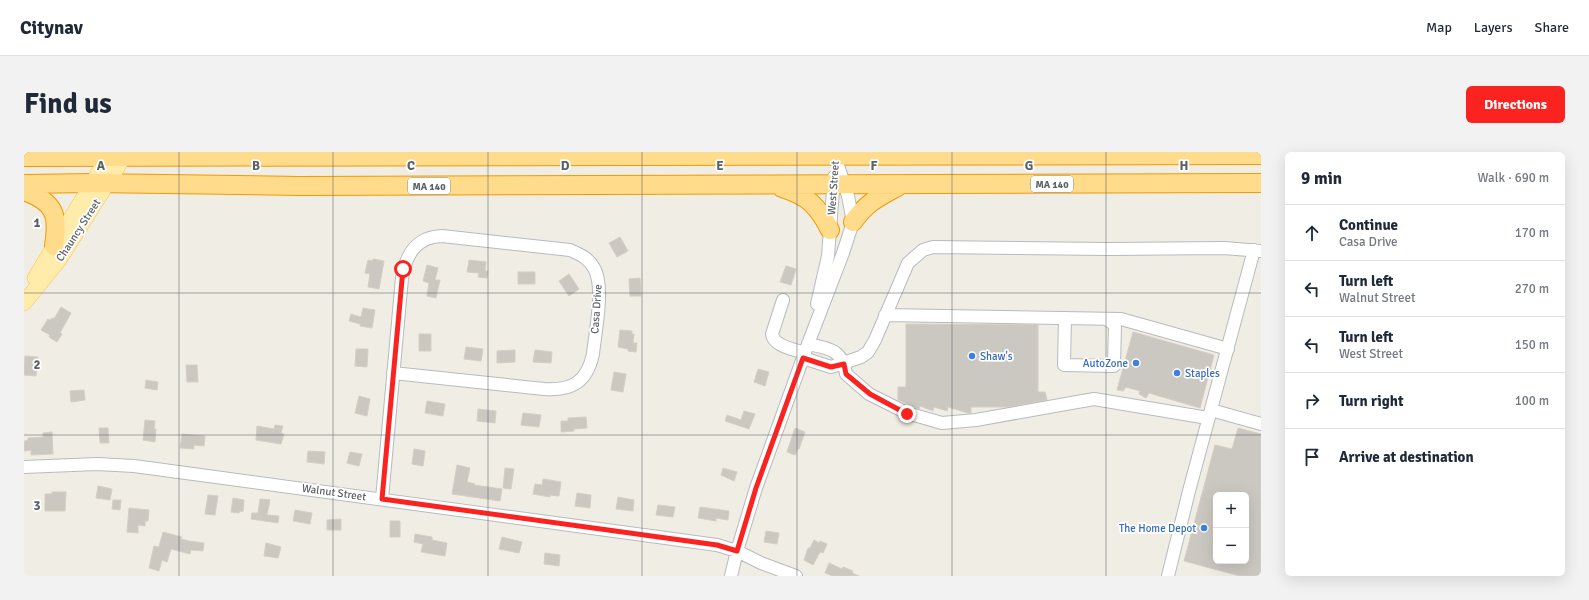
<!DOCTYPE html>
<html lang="en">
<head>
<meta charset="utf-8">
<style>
	:root { --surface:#fff; --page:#f2f2f3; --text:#1f2937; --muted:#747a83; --line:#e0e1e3; --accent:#fb231f }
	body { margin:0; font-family:Signika,sans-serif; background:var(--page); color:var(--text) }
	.controls { position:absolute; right:12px; bottom:12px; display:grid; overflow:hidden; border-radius:6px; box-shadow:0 4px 16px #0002 }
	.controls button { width:36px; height:36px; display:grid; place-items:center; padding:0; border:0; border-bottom:1px solid var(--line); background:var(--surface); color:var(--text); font:20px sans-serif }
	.stop { position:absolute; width:12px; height:12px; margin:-9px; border:3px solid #fb231f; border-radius:50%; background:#fff }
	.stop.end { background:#fb231f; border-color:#fff; box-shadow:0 1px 4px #0008 }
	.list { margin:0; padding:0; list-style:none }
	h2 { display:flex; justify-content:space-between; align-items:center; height:52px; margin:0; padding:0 16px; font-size:17px }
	h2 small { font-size:13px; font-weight:400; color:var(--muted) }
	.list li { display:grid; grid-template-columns:26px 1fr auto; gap:12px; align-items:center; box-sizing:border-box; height:56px; padding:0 16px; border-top:1px solid var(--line) }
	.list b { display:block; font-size:15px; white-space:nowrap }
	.list p { margin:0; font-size:13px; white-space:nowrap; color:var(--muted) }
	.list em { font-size:13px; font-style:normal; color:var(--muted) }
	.icon { flex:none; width:22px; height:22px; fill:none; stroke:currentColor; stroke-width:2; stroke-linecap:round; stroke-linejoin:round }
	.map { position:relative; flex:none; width:1237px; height:424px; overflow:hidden; border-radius:6px }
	header { display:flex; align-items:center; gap:24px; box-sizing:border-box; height:56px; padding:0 20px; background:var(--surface); border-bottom:1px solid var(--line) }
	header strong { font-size:19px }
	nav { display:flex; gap:22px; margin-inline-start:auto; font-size:14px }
	.intro { display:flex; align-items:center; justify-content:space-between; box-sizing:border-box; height:96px; padding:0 24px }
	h1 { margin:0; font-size:28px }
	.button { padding:10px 18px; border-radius:6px; background:var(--accent); color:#fff; font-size:14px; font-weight:700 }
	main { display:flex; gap:24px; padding:0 24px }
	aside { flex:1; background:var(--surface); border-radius:6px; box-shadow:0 4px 16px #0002 }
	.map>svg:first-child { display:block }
	.building { fill:#cbc7c1; stroke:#d6cec2; fill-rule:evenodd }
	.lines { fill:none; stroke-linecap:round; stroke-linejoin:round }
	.minor-casing { stroke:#b7bbbf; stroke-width:14 }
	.major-casing { stroke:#ffc34e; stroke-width:16 }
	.highway-casing { stroke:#f49900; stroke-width:20 }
	.minor { stroke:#fff; stroke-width:12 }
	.major { stroke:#ffecaa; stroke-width:15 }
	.highway { stroke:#ffdb8c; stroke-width:18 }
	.route { stroke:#fb231f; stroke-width:5 }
	.grid { fill:none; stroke:#5c6166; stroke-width:1; stroke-opacity:0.55 }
	.shop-dot { fill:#3f7fe0; stroke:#fff; stroke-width:1.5 }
	.labels { text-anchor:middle; stroke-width:3.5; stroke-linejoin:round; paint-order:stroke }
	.shield { fill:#fff; stroke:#8d9094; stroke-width:1 }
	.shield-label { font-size:10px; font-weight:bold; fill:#5c6166 }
	.street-label { font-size:11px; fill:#5c6166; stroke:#fff }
	.shop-label { font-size:11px; fill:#366cbe; stroke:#fff; text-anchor:start }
	.grid-label { font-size:13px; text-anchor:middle; font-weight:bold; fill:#5c6166; stroke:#fff; stroke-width:3.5; stroke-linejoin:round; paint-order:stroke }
</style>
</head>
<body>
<header>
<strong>Citynav</strong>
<nav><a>Map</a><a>Layers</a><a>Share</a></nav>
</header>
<div class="intro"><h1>Find us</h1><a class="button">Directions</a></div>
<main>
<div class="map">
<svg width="1237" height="424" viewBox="0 0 1237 424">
	<rect width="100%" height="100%" fill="#f0ede4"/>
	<path class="building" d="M596 85 604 99 593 105 585 91Z
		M349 107 360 109 355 137 344 135 346 122 341 121 344 108 348 109Z
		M445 108 462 110 461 119H464L463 126 454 125 455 121 443 120Z
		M403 113 414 116 411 128H416L412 146 403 144 405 131 399 129Z
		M762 114 772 117 767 133 756 130Z
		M494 120H511V132H494Z
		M545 122 555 137 545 144 535 129Z
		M616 126 617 144H606L605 127Z
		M37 155 47 161 36 181 38 182 33 190 25 185 26 183 17 178 24 167 26 168 28 166 30 167Z
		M339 156 351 158 348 176 336 174V172L325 169 327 162 337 165Z
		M882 172 1014 173V240H1021L1023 248 984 255H947V261H944L924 255 923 259 910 255 909 259 896 254 895 257 874 248V235H882Z
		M596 178 608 179V182H610L609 191H613L612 200 604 199V197L594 195Z
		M1109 180 1190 203 1176 256 1125 241 1122 246 1115 242 1116 239 1102 235 1099 239 1093 238Z
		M395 182H407V199H395Z
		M442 195 459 197 457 209 440 207Z
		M332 197H344L343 215 331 214Z
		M491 198V210L473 211V199Z
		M511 198 528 200 527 211 509 210Z
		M1 204 14 205 12 224 0 223Z
		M162 213H173L174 230H163Z
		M734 217 745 220 741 234 730 230Z
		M590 220 602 222 599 240 587 238Z
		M122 228 134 230 133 238 121 236Z
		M60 238 61 248 47 250 46 239Z
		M335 244 346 247 343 264 331 261Z
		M403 249 421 252 419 264 401 261Z
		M454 257 472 259 471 271 453 269Z
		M720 259 731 262 725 277 701 269 703 263 717 268Z
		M499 261 517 263 515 275 497 273Z
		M562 265 563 276 550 277V279L537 280V269H544V266Z
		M121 268 131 269 130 277H132L131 290 119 288Z
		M251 273 259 274 257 281 260 282 257 292 232 288 233 274 250 277Z
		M75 276H84L85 291H76Z
		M771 276 781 280 775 297H774L771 303 763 300Z
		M1214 276 1237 282V424H1216L1160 409 1191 293 1208 297ZM1192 343H1222V409H1192Z
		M28 280 29 302 7 303V298L0 299V289L4 288V286L19 285V281Z
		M158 282 181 284 180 294 170 293V297L156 296Z
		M390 297 401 299 399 314 388 312Z
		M284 299 301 300 300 312 283 310Z
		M326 300 338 302 335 314 323 311Z
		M433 313 446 316 443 330 451 332 450 333 478 337 476 349 428 342Z
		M481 316 490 317 487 337 479 336Z
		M699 316 713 320 710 329 697 323Z
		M519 327 537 330 535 344 526 343V345L509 342 511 332 518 333Z
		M74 334 88 337 86 348 72 346Z
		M28 340H42L41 359H21V342H28Z
		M553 341 567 343 566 356 551 354Z
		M184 343 194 344 191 363 181 362Z
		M594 345 610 348 609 359 592 357Z
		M209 346 220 348 219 360 216 359 215 361 207 360Z
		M236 347 246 348 243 363 255 364 254 371 227 367 228 361H234Z
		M89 348H97L96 358 88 357Z
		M634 353 651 355 649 365 632 363Z
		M676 355 705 359 704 368 692 366V369L674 366Z
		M105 356 125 358 124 369H121V374L114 373V381L103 380Z
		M271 358 288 361 286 372 269 369Z
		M317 367V378H303V368Z
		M366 369H376V385H366Z
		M742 379 755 381 753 392 740 390Z
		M139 380 158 385 157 387 165 389 180 391 179 399 167 398 166 402 147 397 143 410 138 408 135 419 125 416 130 394 135 395Z
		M391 382 408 385V388L423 391 421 404 397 400 399 392 390 390Z
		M478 385 498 390 495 401 475 397Z
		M790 388 795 391 796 389 803 392 799 401 796 400 789 413 780 408 784 396H786Z
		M242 391 257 395 254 406 240 404Z
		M521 401 536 403 535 414 520 412Z
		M805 411 818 417 819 415 829 419 828 421 835 424H809L801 421Z"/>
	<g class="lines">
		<defs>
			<path id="minor" d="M759 148 748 182C749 194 770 197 780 201
				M793 152 804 104 810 25
				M861 163 1097 167 1204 197
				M1041 166 1040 213 1090 214 1091 173 1082 167
				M784 192C805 196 819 198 822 222L845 242 883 261 918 271 952 268 1070 247 1184 266
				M779 206 807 215 837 205 844 200 851 188 884 111 899 98 909 95 1084 97 1200 96 1237 99
				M1187 258 1237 272
				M0 315 73 312 110 314 693 393 713 399 737 411 772 424
				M358 347 378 126C382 102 392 85 418 84L546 98C555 102 565 106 570 116 581 134 571 181 569 202 563 230 548 239 520 237L369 221
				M707 424 713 399 732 336 784 192 819 101 829 70 824 44 811 4
				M1144 424 1165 339 1230 98"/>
			<path id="major" d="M11 126 87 0
				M0 151 35 108 103 0"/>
			<path id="highway" d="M0 5 1237 3
				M0 32 67 31 276 34 1237 31
				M758 36C784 44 794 54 806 78
				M0 39C31 50 35 63 30 94
				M829 70C843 50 855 45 875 34"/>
		</defs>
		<use href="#minor" class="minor-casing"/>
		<use href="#major" class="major-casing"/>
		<use href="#highway" class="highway-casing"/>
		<use href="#minor" class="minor"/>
		<use href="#major" class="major"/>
		<use href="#highway" class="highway"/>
	</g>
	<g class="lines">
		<path class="route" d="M379 117 358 347 693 393 713 399 732 336 779 206 807 215 820 212 822 222 846 242 883 262"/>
	</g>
	<path class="grid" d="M155 0V424M309 0V424M464 0V424M618 0V424M773 0V424M928 0V424M1082 0V424M0 141H1237M0 283H1237"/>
	<g class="shop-dot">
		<circle cx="948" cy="204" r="4"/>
		<circle cx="1112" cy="211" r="4"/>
		<circle cx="1153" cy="221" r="4"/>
		<circle cx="1180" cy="376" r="4"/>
	</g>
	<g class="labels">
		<g class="shield">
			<rect x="1007" y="24" width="42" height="16" rx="3"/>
			<rect x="384" y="26" width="42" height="16" rx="3"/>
		</g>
		<g class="shield-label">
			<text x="1028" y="36">MA 140</text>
			<text x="405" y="38">MA 140</text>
		</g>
		<g class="street-label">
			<text transform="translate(809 36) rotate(-86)" y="4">West Street</text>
			<text transform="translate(54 78) rotate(-57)" y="4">Chauncy Street</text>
			<text transform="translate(572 157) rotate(-86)" y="4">Casa Drive</text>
			<text transform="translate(310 340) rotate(8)" y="4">Walnut Street</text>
		</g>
		<g class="shop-label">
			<text x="956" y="208">Shaw's</text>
			<text x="1104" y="215" text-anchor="end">AutoZone</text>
			<text x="1161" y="225">Staples</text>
			<text x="1172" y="380" text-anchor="end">The Home Depot</text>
		</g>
	</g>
	<g class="grid-label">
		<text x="77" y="18">A</text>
		<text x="232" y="18">B</text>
		<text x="387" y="18">C</text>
		<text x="541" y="18">D</text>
		<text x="696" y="18">E</text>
		<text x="850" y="18">F</text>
		<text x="1005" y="18">G</text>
		<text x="1160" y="18">H</text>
		<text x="13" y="75">1</text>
		<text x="13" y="217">2</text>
		<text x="13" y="358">3</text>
	</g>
</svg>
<div class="controls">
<button>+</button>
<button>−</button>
</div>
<div class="stop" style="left:379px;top:117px"></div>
<div class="stop end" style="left:883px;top:262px"></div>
</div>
<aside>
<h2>9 min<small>Walk · 690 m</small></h2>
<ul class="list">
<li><svg class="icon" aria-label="ahead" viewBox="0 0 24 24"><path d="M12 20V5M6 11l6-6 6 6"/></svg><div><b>Continue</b><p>Casa Drive</p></div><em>170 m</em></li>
<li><svg class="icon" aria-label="left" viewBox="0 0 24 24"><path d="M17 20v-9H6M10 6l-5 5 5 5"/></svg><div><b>Turn left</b><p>Walnut Street</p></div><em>270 m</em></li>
<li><svg class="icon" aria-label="left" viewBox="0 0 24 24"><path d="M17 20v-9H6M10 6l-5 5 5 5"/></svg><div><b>Turn left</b><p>West Street</p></div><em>150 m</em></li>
<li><svg class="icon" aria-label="right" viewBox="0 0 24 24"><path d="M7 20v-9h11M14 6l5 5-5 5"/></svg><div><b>Turn right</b></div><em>100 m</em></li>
<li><svg class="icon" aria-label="arrive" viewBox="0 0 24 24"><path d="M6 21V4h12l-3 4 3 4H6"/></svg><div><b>Arrive at destination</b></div></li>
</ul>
</aside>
</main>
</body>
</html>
